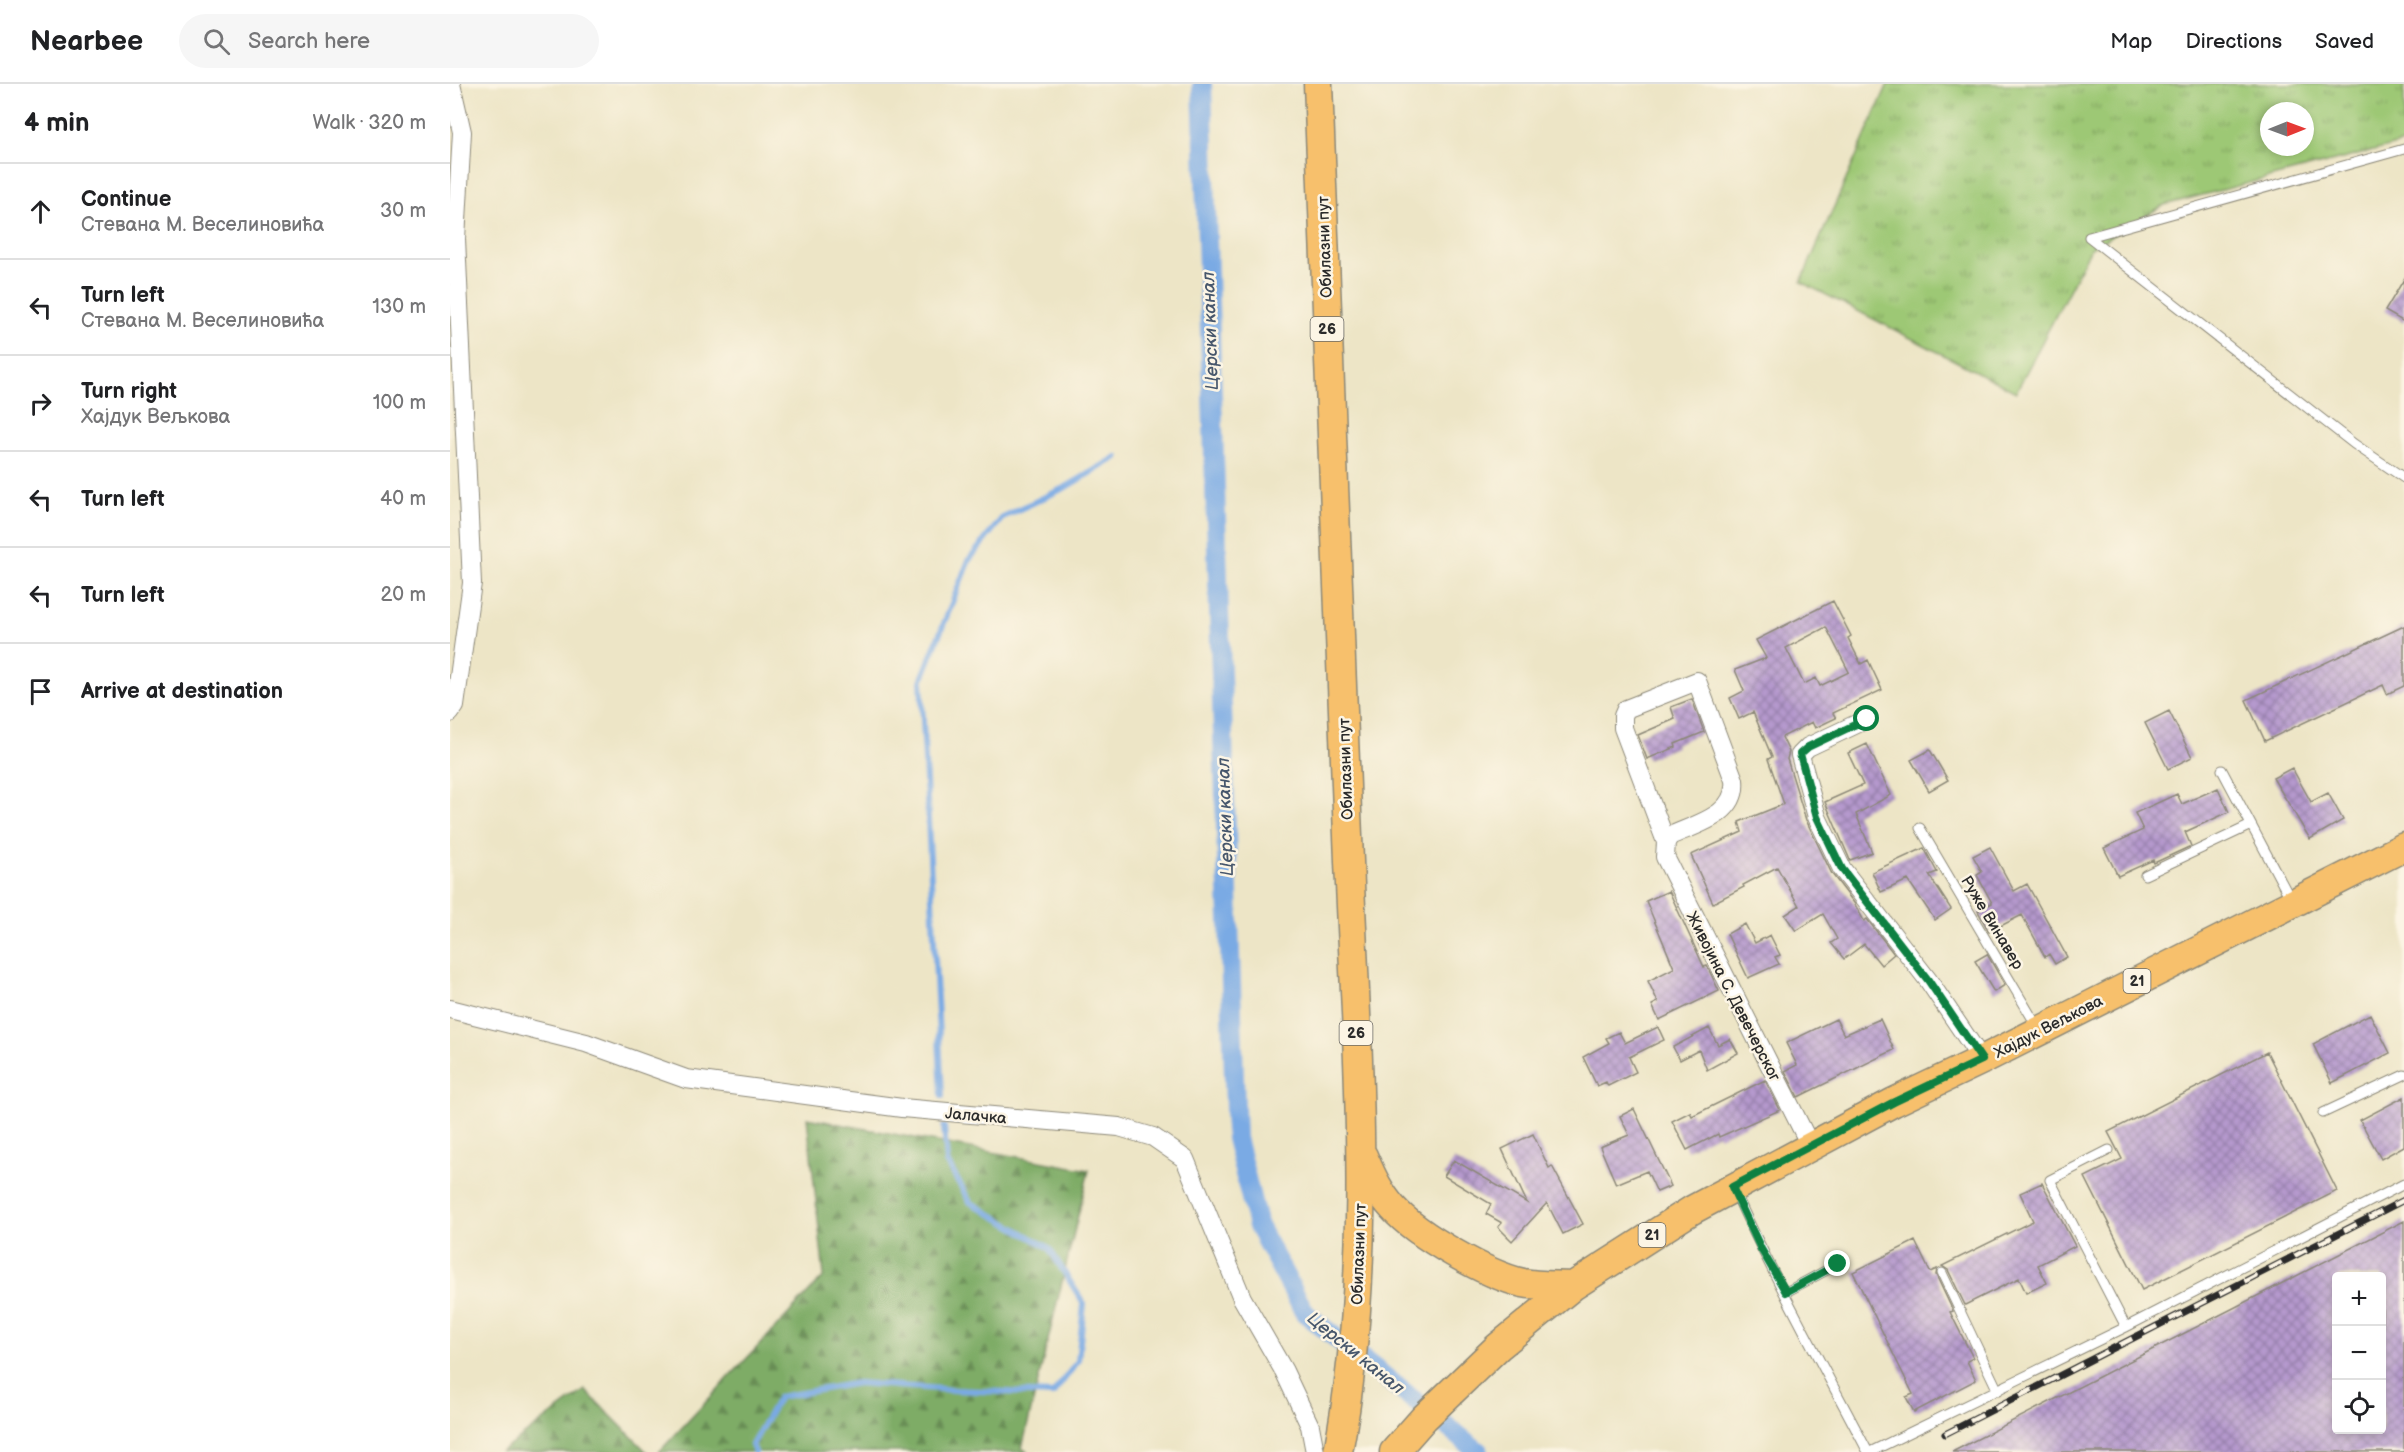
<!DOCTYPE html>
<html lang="en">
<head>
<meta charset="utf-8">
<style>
	:root { --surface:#fff; --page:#f6f6f6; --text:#202124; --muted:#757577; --line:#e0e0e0 }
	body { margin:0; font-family:"Balsamiq Sans",sans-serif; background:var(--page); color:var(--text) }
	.controls { position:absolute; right:18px; bottom:18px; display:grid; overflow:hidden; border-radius:6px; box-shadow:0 3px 9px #0003 }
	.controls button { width:54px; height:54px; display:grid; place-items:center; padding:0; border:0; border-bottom:2px solid var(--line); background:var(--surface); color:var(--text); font:30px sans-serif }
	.compass { position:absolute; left:1810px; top:18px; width:54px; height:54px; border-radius:50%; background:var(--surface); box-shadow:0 3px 9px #0003; rotate:89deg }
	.stop { position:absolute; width:18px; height:18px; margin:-14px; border:4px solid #0b8043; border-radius:50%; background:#fff }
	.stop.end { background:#0b8043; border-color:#fff; box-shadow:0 2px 6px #0008 }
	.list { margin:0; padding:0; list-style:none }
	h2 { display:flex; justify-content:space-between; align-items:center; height:78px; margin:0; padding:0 24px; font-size:26px }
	h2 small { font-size:20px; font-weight:400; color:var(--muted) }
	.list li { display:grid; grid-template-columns:39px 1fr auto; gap:18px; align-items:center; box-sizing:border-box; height:96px; padding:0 24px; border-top:2px solid var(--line) }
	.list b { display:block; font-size:22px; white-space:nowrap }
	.list p { margin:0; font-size:20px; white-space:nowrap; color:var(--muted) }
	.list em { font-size:20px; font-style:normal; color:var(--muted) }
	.icon { flex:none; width:33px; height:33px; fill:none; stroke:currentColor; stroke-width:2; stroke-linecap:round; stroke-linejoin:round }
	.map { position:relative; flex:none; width:1954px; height:1368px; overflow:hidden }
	header { display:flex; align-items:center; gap:36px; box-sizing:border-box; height:84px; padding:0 30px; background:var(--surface); border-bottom:2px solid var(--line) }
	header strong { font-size:28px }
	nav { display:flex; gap:33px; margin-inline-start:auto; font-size:21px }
	.search { width:420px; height:54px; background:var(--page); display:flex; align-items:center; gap:15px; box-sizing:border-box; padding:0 21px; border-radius:33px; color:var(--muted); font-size:22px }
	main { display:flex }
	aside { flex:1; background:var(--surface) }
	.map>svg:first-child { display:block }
	.grass { fill:url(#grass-tufts); stroke:#647a50; stroke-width:1.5; fill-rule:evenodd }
	.forest { fill:url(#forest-firs); stroke:#546c48; stroke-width:1.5 }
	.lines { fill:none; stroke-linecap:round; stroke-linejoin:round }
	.stream { stroke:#7aaae4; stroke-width:6 }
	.canal { stroke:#7aaae4; stroke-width:20 }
	.building { fill:url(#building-cross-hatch); fill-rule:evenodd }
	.service-casing { stroke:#8c8878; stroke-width:11 }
	.minor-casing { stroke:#8c8878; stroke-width:20 }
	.primary-casing { stroke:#8c8878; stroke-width:31 }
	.service { stroke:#fff; stroke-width:9 }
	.minor { stroke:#fff; stroke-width:18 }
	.primary { stroke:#f7c06c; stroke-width:28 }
	.rail-casing { stroke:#2b2b2b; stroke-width:7 }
	.rail { stroke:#fcf5e5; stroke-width:4.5; stroke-dasharray:14; stroke-linecap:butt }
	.route { stroke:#0b8043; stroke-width:8 }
	.labels { text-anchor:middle; stroke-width:5; stroke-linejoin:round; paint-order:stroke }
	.shield { fill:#fcf5e5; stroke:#6a6863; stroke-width:1.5 }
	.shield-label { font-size:15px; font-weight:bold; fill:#2b2b2b }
	.street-label { font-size:16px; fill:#2b2b2b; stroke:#fcf5e5 }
	.water-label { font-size:18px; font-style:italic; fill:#47576c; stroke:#fcf5e5 }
</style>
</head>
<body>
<header>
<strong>Nearbee</strong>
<div class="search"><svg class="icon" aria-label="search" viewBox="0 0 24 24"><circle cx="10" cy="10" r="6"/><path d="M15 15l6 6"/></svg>Search here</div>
<nav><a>Map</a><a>Directions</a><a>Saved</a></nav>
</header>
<main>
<aside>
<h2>4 min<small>Walk · 320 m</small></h2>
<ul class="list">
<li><svg class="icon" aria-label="ahead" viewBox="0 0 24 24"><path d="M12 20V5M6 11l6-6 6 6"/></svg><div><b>Continue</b><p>Стевана М. Веселиновића</p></div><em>30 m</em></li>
<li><svg class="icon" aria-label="left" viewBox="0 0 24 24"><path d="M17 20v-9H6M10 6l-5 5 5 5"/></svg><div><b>Turn left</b><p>Стевана М. Веселиновића</p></div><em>130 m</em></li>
<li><svg class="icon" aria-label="right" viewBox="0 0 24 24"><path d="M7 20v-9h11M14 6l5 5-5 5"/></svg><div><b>Turn right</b><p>Хајдук Вељкова</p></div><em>100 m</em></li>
<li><svg class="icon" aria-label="left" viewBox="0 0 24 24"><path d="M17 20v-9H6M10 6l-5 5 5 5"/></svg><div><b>Turn left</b></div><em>40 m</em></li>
<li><svg class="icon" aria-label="left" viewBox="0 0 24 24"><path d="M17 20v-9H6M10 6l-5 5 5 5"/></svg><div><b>Turn left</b></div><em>20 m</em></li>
<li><svg class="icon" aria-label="arrive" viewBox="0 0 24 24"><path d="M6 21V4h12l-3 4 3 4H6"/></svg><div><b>Arrive at destination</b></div></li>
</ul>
</aside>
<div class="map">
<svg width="1954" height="1368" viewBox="0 0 1954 1368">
	<defs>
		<pattern id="grass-tufts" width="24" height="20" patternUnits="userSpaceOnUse" patternTransform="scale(1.5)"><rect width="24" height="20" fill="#9dc874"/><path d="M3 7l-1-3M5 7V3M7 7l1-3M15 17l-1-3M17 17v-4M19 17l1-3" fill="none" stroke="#80a35f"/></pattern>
		<pattern id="forest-firs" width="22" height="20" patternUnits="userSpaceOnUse" patternTransform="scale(1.5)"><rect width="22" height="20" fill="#7eac66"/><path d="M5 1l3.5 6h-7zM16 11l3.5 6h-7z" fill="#678c54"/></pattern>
		<pattern id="building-cross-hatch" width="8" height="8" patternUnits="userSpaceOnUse" patternTransform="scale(1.5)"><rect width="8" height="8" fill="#b599cd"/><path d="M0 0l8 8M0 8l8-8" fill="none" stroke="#937da7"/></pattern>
	</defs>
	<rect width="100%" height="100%" fill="#fcf5e5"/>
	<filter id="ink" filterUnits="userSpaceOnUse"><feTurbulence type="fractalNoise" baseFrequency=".0167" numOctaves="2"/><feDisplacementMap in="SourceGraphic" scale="12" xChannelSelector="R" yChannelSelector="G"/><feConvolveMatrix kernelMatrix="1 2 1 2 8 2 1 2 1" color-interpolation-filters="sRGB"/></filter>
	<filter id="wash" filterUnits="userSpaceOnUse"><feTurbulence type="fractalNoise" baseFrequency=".008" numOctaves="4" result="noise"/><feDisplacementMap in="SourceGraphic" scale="24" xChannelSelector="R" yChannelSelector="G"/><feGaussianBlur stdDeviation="1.35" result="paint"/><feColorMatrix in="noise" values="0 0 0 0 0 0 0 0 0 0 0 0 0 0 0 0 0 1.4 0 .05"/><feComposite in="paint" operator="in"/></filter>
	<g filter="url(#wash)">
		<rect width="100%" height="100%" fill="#ede5c6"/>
		<path class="grass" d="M1438 0H1954V59L1714 121 1641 164 1566 308 1351 198ZM1819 27H1855V63H1819Z"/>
		<path class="forest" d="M357 1034 639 1086 572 1364 578 1368H209L374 1192Z
			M135 1306 197 1368H51Z"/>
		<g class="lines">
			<path class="stream" d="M492 1012 471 597 519 476 553 433 616 403 667 373
				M305 1368 302 1361 329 1313 408 1299 505 1306 603 1310 628 1277 634 1220 599 1164 520 1118 497 1078 494 1043"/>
			<path class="canal" d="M752 0 786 1054 808 1142 855 1229 1029 1368"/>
		</g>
		<g id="blocks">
			<path class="building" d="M1954 195V238L1935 227Z
				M1383 517 1401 552 1398 554 1411 580 1418 576 1432 606 1383 629 1386 634 1365 644 1362 638 1332 653 1339 668 1337 675 1356 736 1382 790 1404 819 1414 837 1417 835 1444 870 1431 881 1414 860 1394 875 1381 859 1387 855 1373 830 1346 847 1335 831 1349 822 1327 783 1293 801 1294 803 1263 819 1241 771 1292 748 1289 738 1334 720 1318 675 1322 673 1303 628 1289 635 1280 614 1294 607 1285 586 1316 574 1306 556ZM1376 543 1399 588 1370 602 1366 594 1354 600 1336 564Z
				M1954 542V602L1937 610 1933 601 1815 657 1796 616Z
				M1242 615 1254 648 1225 660 1226 663 1197 675 1188 651 1225 635 1221 623Z
				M1719 627 1742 673 1718 685 1695 639Z
				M1417 660 1441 711 1406 730 1422 768 1400 776 1375 718 1413 701 1398 669Z
				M1480 666 1498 696 1479 707 1461 676Z
				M1842 684 1861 718 1878 709 1893 736 1860 755 1823 694Z
				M1768 704 1779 728 1735 748 1741 762 1704 779 1703 776 1668 792 1654 764 1693 746 1685 729 1727 710 1732 720Z
				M1540 763 1564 807 1577 800 1617 873 1605 880 1599 870 1595 873 1572 831 1539 848 1528 827 1542 819 1527 791 1532 788 1523 772Z
				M1474 764 1487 788 1479 791 1501 825 1485 836 1458 796 1431 808 1422 788Z
				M1219 807 1254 883 1257 882 1269 907 1209 936 1202 921 1208 918 1198 897 1224 884 1196 817Z
				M1295 840 1305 859 1320 851 1330 871 1325 873 1329 880 1298 894 1277 850Z
				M1537 870 1555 901 1544 908 1525 877Z
				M1920 930 1940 969 1882 999 1863 960Z
				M1386 935 1394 951 1430 935 1444 966 1348 1013 1335 987 1347 981 1336 959Z
				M1208 943 1214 956 1179 973 1186 988 1158 1002 1156 998 1147 1002 1133 973 1159 959 1156 954 1169 948 1175 959Z
				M1259 944 1268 961 1280 955 1288 969 1257 986 1249 966 1230 976 1223 963Z
				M1817 968 1887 1107 1692 1206 1635 1093 1672 1075 1658 1048Z
				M1315 996 1330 1026 1269 1053 1268 1050 1237 1066 1222 1037 1240 1028 1242 1032Z
				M1954 1013V1062L1931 1075 1910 1036Z
				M1184 1025 1221 1102 1207 1108 1197 1087 1166 1100 1150 1063 1179 1051 1170 1032Z
				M1083 1050 1099 1084 1102 1082 1133 1140 1113 1150 1097 1119 1062 1157 1048 1143 1052 1139 1036 1130 1041 1120 994 1092 1004 1076 1077 1119 1052 1065Z
				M1592 1099 1625 1162 1588 1181 1597 1199 1576 1209 1569 1194 1515 1221 1498 1186 1492 1182 1583 1137 1570 1109Z
				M1954 1137V1368H1502ZM1887 1192H1932V1346H1887Z
				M1465 1157 1480 1188 1487 1185 1486 1191 1503 1227 1500 1228 1523 1274 1517 1277 1526 1296 1464 1328 1456 1313 1463 1310 1403 1188Z"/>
		</g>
	</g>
	<g filter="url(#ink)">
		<use href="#blocks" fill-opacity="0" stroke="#8c8878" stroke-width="1.5"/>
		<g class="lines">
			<defs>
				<path id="service" d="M1639 153 1904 360 1954 394
					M1639 153 1954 65
					M1772 686 1841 816
					M1470 744 1588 944
					M1695 791 1801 741
					M1873 1029 1954 991
					M1659 1066 1600 1096 1676 1243
					M1285 1108C1325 1196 1373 1282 1418 1368
					M1492 1189 1548 1307
					M1336 1208 1388 1180
					M1420 1368 1676 1243 1954 1100"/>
				<path id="minor" d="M0 629 5 622 22 499 6 155 12 48 1 0
					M1417 635 1358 663 1350 671 1367 733 1392 785 1478 896 1532 976
					M1216 758 1173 644V632L1176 625 1247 597 1284 696C1288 731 1246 740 1220 752L1216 758 1215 773 1361 1063
					M0 925 136 959 236 995 452 1024 669 1043 703 1053 735 1075 792 1214 834 1287 860 1342 865 1368"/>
				<path id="primary" d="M868 0C878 259 888 518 899 777 907 973 925 1174 888 1368
					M913 1072C921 1090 929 1109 943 1124 967 1151 1037 1191 1073 1199 1089 1202 1107 1201 1123 1202
					M944 1368 974 1334 1048 1263 1123 1202 1242 1126 1444 1018 1532 976 1954 763"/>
			</defs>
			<use href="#service" class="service-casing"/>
			<use href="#minor" class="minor-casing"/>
			<use href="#primary" class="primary-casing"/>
			<use href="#service" class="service"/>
			<use href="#minor" class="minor"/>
			<use href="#primary" class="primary"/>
			<defs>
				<path id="rail" d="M1495 1350 1954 1116"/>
			</defs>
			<use href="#rail" class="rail-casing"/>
			<use href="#rail" class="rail"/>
		</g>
	</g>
	<g class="lines" filter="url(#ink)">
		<path class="route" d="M1388 1180 1336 1208 1311 1165 1282 1103 1444 1018 1532 976 1478 896 1392 785 1367 733 1350 670 1358 663 1417 635"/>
	</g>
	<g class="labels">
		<g class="shield">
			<rect x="860.5" y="233" width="33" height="24" rx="4.5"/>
			<rect x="1673.5" y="885" width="27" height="24" rx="4.5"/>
			<rect x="889.5" y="937" width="33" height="24" rx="4.5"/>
			<rect x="1188.5" y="1139" width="27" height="24" rx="4.5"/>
		</g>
		<g class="shield-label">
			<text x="877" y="250">26</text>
			<text x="1687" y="902">21</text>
			<text x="906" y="954">26</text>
			<text x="1202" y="1156">21</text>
		</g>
		<g class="street-label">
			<text transform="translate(874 163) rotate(-92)" y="6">Обилазни пут</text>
			<text transform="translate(895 685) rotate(-92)" y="6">Обилазни пут</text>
			<text transform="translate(1543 838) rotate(59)" y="6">Руже Винавер</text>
			<text transform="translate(1284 912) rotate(63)" y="6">Живојина С. Девечерског</text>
			<text transform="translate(1598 942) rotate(-27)" y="6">Хајдук Вељкова</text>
			<text transform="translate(526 1031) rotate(5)" y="6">Јалачка</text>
			<text transform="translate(908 1170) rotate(-88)" y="6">Обилазни пут</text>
		</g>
		<g class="water-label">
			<text transform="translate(760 247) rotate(-92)" y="6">Церски канал</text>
			<text transform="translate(775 733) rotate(-92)" y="6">Церски канал</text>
			<text transform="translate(906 1269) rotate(39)" y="6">Церски канал</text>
		</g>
	</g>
</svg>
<div class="controls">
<button>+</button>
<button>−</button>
<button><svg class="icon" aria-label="locate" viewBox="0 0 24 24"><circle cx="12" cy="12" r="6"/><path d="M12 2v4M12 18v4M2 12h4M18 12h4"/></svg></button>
</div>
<svg class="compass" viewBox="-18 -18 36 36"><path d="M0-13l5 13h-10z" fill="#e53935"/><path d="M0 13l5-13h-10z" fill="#757577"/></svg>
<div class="stop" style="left:1417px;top:635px"></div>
<div class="stop end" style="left:1388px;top:1180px"></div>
</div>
</main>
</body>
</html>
